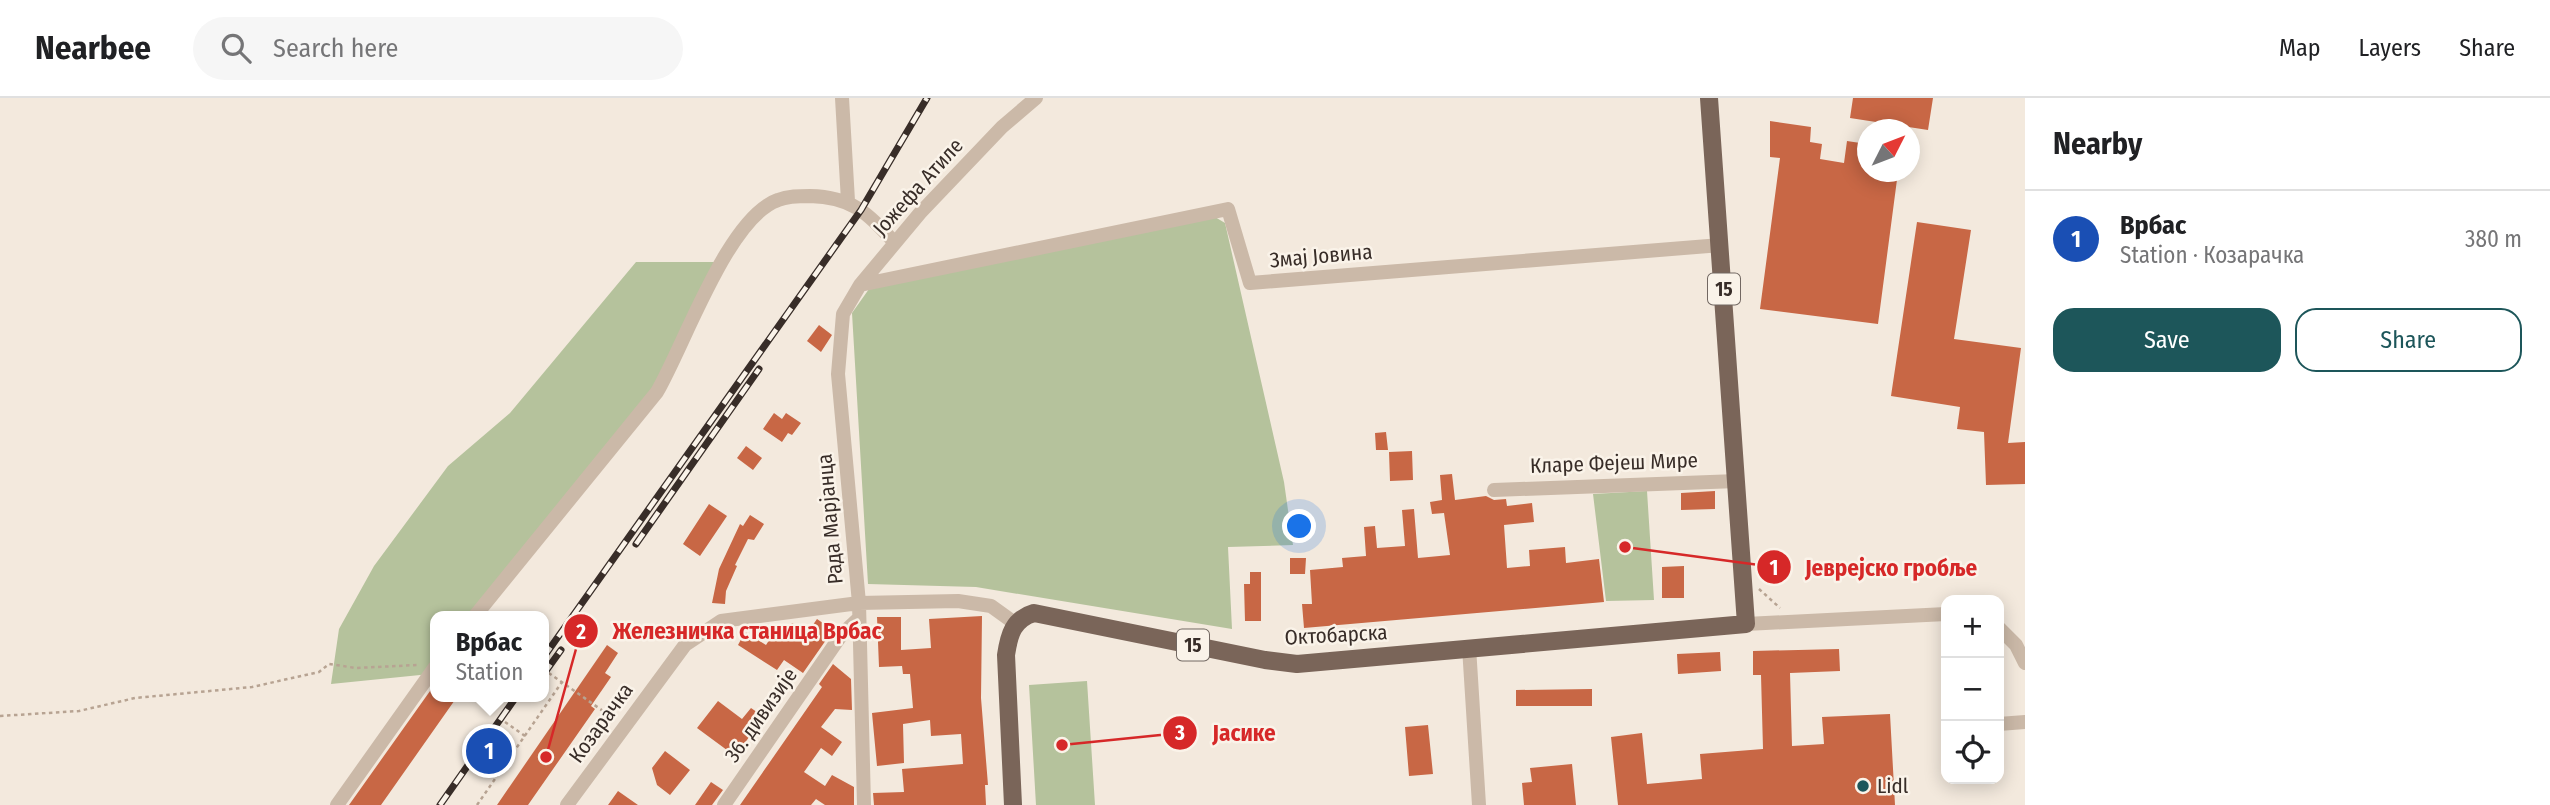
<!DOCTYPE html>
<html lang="en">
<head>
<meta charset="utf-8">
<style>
	:root { --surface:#fff; --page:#f6f6f6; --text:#202124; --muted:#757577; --line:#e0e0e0; --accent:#1d565a }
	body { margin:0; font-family:"Fira Sans Condensed",sans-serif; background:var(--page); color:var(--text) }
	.controls { position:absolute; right:21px; bottom:21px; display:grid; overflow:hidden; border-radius:14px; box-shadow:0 4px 18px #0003 }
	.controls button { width:63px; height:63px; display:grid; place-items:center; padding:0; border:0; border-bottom:2px solid var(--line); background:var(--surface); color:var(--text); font:35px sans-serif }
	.compass { position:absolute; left:1857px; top:21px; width:63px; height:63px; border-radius:50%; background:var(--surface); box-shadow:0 4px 18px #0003; rotate:48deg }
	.you { position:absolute; left:1300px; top:429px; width:24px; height:24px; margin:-18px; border:5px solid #fff; border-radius:50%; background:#1a73e8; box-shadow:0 0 0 10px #1a73e833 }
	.badge { display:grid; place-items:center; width:46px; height:46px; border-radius:50%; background:var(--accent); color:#fff; font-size:23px; font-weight:700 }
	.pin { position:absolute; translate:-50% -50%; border:4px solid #fff; box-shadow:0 2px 7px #0006 }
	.popup { position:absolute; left:430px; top:513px; width:119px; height:91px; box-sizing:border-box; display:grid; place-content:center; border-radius:14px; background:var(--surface); filter:drop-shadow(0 2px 5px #0005); font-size:23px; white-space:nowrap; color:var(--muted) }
	.popup b { font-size:26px; color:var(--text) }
	.popup::after { content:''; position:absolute; left:50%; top:100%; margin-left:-14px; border:14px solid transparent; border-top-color:var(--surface) }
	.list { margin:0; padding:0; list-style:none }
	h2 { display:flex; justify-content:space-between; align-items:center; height:91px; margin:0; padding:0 28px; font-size:30px }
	h2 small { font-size:23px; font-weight:400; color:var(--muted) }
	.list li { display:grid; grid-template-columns:46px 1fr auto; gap:21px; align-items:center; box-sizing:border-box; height:98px; padding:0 28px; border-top:2px solid var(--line) }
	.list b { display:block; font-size:26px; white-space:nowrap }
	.list p { margin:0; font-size:23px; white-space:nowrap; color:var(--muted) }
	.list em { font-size:23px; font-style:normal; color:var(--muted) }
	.actions { display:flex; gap:14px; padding:21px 28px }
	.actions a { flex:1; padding:16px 0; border:2px solid var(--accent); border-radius:21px; text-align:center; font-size:24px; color:var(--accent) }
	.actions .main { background:var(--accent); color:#fff }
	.icon { flex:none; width:38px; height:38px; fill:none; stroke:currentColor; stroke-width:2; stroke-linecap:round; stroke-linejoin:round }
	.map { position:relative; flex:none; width:2025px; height:707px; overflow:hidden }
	header { display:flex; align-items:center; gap:42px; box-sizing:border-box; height:98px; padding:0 35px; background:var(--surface); border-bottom:2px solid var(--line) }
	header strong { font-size:33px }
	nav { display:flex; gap:38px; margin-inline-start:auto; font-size:24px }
	.search { width:490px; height:63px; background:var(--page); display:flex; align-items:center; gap:18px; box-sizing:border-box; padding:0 24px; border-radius:38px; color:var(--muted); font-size:26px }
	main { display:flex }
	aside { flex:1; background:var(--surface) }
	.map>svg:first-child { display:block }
	.green { fill:#b5c29c }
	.building { fill:#c86745 }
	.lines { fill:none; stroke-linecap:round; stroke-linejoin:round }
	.path { stroke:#b7a392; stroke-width:2.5; stroke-dasharray:3.5 3.5; stroke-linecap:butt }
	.minor { stroke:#cbb9a8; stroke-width:14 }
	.major { stroke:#7a6559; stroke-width:18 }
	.rail-casing { stroke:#382d28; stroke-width:7 }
	.rail { stroke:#faf3e9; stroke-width:4.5; stroke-dasharray:13; stroke-linecap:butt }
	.poi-dot { fill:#1d565a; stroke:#faf3e9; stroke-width:2.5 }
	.labels { text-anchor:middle; stroke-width:5; stroke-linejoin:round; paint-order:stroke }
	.shield { fill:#faf3e9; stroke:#726862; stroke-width:2 }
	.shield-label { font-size:19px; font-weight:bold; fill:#382d28 }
	.street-label { font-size:21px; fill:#382d28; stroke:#faf3e9 }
	.poi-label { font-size:21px; fill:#382d28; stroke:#faf3e9; text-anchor:start }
	.leader { fill:none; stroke:#d62828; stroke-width:2.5 }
	.callout-dot { fill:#d62828; stroke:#faf3e9; stroke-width:2.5 }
	.mark-label { font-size:21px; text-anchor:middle; font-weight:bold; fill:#fff }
	.callout-label { font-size:23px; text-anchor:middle; font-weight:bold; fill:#d62828; stroke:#faf3e9; stroke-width:5; stroke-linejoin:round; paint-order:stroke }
</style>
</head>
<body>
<header>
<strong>Nearbee</strong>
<div class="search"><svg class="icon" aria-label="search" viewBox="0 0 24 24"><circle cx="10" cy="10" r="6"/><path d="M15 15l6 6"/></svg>Search here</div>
<nav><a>Map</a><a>Layers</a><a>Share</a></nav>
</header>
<main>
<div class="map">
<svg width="2025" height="707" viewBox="0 0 2025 707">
	<rect width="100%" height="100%" fill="#f3e9dd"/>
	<path class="green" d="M1215 119 1225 125 1284 384 1293 447 1228 449 1232 531 976 489 868 486 852 215 869 191Z
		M636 164H720L674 265 475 518H435V570L430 576 331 586 339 531 374 468 448 368 510 315Z
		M1647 393 1654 502 1606 503 1593 396Z
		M1087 583 1095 707H1036L1029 587Z"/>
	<path class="building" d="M1853 0H1933L1928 32 1850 20Z
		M1770 23 1811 29 1810 44 1822 46 1820 61 1844 65 1847 43 1867 46V74H1898L1878 226 1760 211 1780 60 1770 59Z
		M1917 124 1971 132 1954 241 2021 250 2008 345 2025 344V386L1986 387 1984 334 1957 331 1960 309 1891 298Z
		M819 227 832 237 821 254 807 243Z
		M774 315 782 321 786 315 801 325 792 337 788 335 782 344 763 331Z
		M1386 334 1388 352H1376L1375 335Z
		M746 348 762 360 753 372 737 360Z
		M1412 353 1413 382 1390 383 1389 354Z
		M1452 376 1455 402 1486 398 1494 402 1506 401 1507 408 1532 405 1534 424 1504 427 1507 470 1530 468 1529 452 1565 449 1566 465 1599 461 1604 504 1304 530 1302 506H1312L1310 472 1343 469 1342 460 1366 458 1364 429 1375 428 1377 450 1405 448 1402 412 1414 411 1418 460 1450 457 1444 415 1432 416 1430 404 1442 402 1440 377Z
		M1715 393V411L1681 412V395Z
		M709 406 727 418 700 458 683 446Z
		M750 417 764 426 754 442 748 441 735 467 737 468 726 493 725 506 712 505 719 471 740 426 743 428Z
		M1290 460H1306L1305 476H1290Z
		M1684 468V500H1662V469Z
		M1250 474H1261V523H1245L1244 486H1250Z
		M982 518 981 600 988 687H985L986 707H874L873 695 904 694 902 671 963 666 961 636 931 638 930 622 903 626 904 665 877 668 872 615 913 610 910 576H903L902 568 879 569 877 519H901V552L931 550 929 521Z
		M817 521 833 532 803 575 784 562 777 572 738 547 745 534 766 547 775 533 783 539 792 525 808 534Z
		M607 547 618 555 605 575 611 579 591 608 595 611 528 707H497Z
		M1839 551 1840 573 1790 575 1792 648 1824 646 1822 619 1890 616 1895 707H1618L1611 639 1642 635 1647 686 1702 681 1700 656 1763 651 1761 577H1753V553Z
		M1720 554 1721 573 1678 576 1677 556Z
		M833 566 851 581 852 612 835 611 821 629 842 644 832 658 821 650 804 674 825 688 832 677 854 689V707H825L816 701 811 707H740L822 589 819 586Z
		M435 586V599H457L381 707H349Z
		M1592 591V608H1516V592Z
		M718 603 742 621 751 610 764 619 735 658 697 630Z
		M1428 627 1433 676 1409 678 1405 629Z
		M665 653 690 672 670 697 657 687 652 670Z
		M1572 666 1576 707H1524L1522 685 1532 684 1530 670Z
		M711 684 723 692 712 707H695Z
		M618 693 638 707H608Z"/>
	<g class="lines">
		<path class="path" d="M1759 491 1780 510
			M543 571 613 620
			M0 618 79 613 135 600 252 589 319 574 329 566 356 570 417 567
			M505 624 525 638
			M477 707 562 584"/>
		<path class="minor" d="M842 0 848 103
			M860 187 1228 111 1250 185 1721 147
			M1494 392 1737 383
			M475 518 657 294C684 248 728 119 778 102 788 98 799 98 810 98 853 99 867 115 895 145
			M1746 526 1946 516
			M1999 530 2016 547 2025 565
			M1469 549 1479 707
			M1999 626 2025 624
			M337 707 435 569
			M567 707 685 547 721 523 859 505 958 503 991 508 1016 526
			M724 707 842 536 859 520
			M864 707 859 505 838 276 843 216 860 187 920 115 1002 29 1036 0"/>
		<path class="major" d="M1013 707 1006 557C1009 537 1013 521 1034 515L1265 562 1297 566 1746 526 1709 0"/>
		<defs>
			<path id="rail" d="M636 446 759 271
				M543 560 861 112 927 0
				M543 577 561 552
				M440 707 516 599"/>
		</defs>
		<use href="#rail" class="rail-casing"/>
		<use href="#rail" class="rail"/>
	</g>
	<circle class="poi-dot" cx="1863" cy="688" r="7"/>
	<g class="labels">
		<g class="shield">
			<rect x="1708" y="175.5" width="32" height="31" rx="5"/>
			<rect x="1177" y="531.5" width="32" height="31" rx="5"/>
		</g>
		<g class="shield-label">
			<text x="1724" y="198">15</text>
			<text x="1193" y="554">15</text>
		</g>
		<g class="street-label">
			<text transform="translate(918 89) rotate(-48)" y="7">Јожефа Атиле</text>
			<text transform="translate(1321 158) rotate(-5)" y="7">Змај Јовина</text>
			<text transform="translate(1614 365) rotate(-2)" y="7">Кларе Фејеш Мире</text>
			<text transform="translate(830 421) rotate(-95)" y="7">Рада Марјанца</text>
			<text transform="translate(1336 537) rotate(-3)" y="7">Октобарска</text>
			<text transform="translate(761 617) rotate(-55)" y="7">36. дивизије</text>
			<text transform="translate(601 625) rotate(-54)" y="7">Козарачка</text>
		</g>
		<g class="poi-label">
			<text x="1877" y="695">Lidl</text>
		</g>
	</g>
	<path class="leader" d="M1625 449L1774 469M546 659L581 533M1062 647L1180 635"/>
	<g class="callout-dot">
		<circle cx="1625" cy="449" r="7"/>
		<circle cx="546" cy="659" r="7"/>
		<circle cx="1062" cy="647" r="7"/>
		<circle cx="1774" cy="469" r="18"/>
		<circle cx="581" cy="533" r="18"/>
		<circle cx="1180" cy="635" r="18"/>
	</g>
	<g class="mark-label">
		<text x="1774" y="477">1</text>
		<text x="581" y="541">2</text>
		<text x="1180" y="642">3</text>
	</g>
	<g class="callout-label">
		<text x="1891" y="478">Јеврејско гробље</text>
		<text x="747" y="541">Железничка станица Врбас</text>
		<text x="1244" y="643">Јасике</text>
	</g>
</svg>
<div class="controls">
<button>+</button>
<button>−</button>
<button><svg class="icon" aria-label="locate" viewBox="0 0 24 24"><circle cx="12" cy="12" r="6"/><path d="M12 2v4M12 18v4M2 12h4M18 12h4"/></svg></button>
</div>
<svg class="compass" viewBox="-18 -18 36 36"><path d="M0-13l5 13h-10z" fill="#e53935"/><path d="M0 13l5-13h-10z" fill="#757577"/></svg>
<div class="you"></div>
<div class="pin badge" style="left:489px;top:653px;background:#1a4fb4">1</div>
<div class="popup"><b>Врбас</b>Station</div>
</div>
<aside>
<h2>Nearby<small></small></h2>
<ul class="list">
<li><span class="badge" style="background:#1a4fb4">1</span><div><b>Врбас</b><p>Station · Козарачка</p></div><em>380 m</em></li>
</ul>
<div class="actions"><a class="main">Save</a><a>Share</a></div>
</aside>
</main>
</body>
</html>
